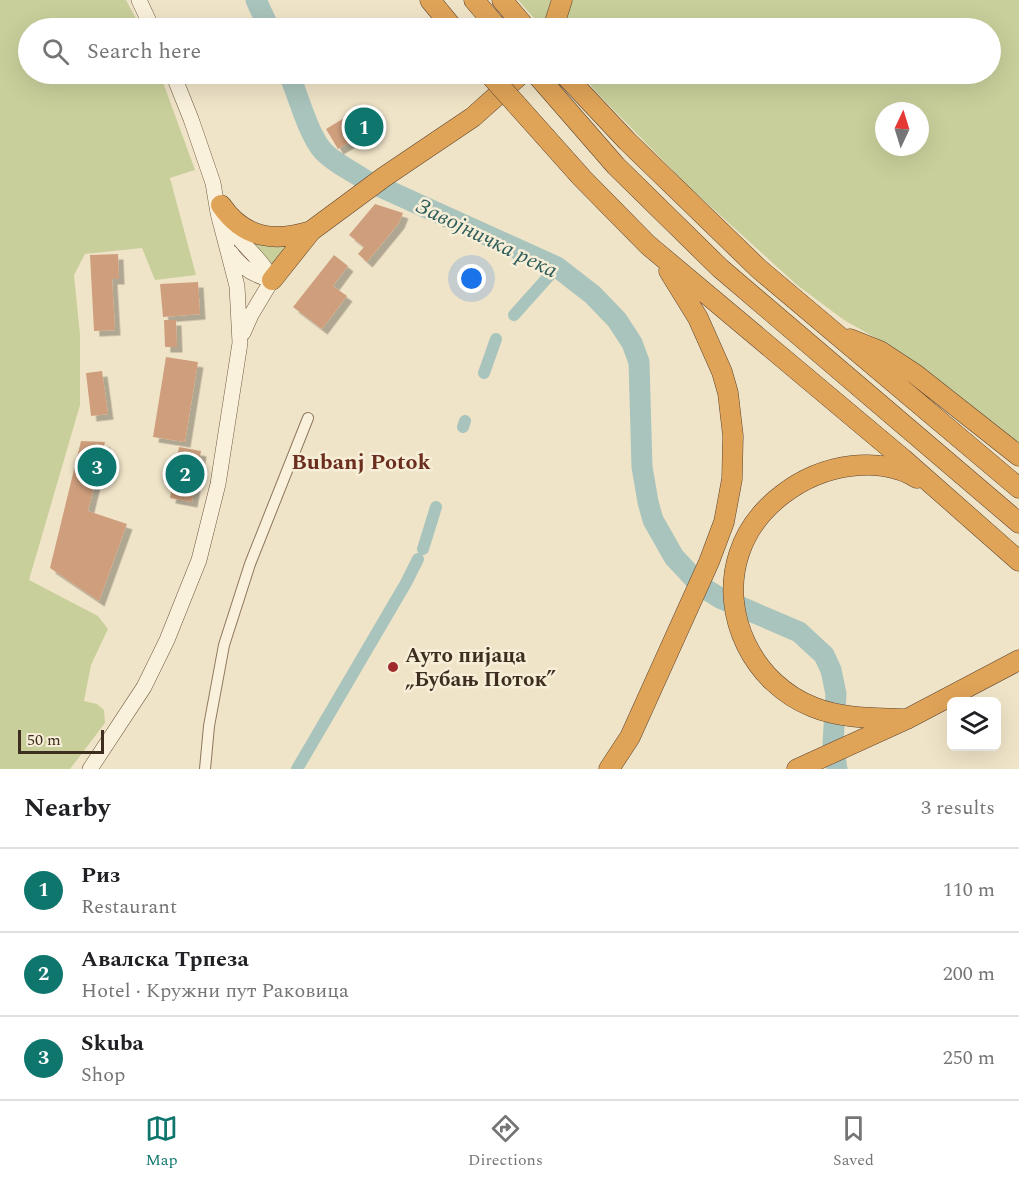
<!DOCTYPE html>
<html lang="en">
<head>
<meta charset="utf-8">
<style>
	:root { --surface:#fff; --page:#f2f2f2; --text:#202124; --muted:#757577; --line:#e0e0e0; --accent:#0f766e }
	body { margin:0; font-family:Spectral,serif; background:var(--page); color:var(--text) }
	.controls { position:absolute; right:18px; bottom:18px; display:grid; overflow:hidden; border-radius:9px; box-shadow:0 6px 24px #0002 }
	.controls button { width:54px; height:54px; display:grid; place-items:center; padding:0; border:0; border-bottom:2px solid var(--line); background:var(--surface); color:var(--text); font:30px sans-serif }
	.compass { position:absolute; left:875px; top:102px; width:54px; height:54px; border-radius:50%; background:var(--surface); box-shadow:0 6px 24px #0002; rotate:4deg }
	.scale { position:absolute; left:18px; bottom:15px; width:86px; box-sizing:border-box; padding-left:6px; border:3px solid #3d2e20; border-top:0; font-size:16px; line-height:21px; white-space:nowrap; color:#3d2e20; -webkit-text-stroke:4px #f7eed8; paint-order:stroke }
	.you { position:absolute; left:472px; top:279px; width:21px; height:21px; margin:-15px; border:4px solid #fff; border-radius:50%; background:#1a73e8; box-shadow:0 0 0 9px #1a73e833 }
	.badge { display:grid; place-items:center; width:39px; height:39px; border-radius:50%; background:var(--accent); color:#fff; font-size:20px; font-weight:700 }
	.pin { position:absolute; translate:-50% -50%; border:3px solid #fff; box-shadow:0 2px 6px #0006 }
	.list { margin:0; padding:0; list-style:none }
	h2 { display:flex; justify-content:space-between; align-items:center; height:78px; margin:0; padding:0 24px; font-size:26px }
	h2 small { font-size:20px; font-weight:400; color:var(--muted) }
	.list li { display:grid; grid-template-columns:39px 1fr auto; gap:18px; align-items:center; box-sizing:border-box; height:84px; padding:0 24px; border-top:2px solid var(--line) }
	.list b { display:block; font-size:22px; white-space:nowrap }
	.list p { margin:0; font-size:20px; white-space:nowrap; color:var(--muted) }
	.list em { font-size:20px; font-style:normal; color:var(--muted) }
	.icon { flex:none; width:33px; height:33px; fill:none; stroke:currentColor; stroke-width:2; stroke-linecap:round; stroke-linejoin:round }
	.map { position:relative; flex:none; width:1019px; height:769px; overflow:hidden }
	.search { position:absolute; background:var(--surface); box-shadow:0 6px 24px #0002; left:18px; right:18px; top:18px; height:66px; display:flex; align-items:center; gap:15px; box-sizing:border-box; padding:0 21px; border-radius:33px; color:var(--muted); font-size:22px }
	.sheet { height:330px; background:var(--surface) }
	nav { display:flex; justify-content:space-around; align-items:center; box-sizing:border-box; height:84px; border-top:2px solid var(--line); background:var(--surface); font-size:16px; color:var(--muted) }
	nav a { display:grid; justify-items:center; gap:3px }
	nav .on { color:var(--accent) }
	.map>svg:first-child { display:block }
	.green { fill:#c9cf9b; fill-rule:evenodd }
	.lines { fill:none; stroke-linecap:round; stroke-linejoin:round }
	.canal { stroke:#a9c4bc; stroke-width:12 }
	.river { stroke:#a9c4bc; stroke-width:21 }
	.building { fill:#cf9f7d; filter:url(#shadow) }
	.minor-casing { stroke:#8d765c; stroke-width:12 }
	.secondary-casing { stroke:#6f573f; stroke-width:16 }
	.motorway-casing { stroke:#5b4430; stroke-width:21 }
	.minor { stroke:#faf1dc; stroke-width:10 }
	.secondary { stroke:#faf1dc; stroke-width:15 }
	.motorway { stroke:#e0a458; stroke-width:20 }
	.motorway-bridge-casing { stroke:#5b4430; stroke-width:21; stroke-linecap:butt }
	.motorway-bridge { stroke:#e0a458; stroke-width:20 }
	.poi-dot { fill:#9e2a2b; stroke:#f7eed8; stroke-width:2 }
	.labels { text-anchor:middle; stroke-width:5; stroke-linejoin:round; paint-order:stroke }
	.poi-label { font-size:21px; font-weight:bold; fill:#3d2e20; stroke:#f7eed8; text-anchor:start }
	.water-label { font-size:22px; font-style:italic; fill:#2f5d5a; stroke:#f7eed8 }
	.neighbourhood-label { font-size:22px; font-weight:bold; fill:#6b2e1e; stroke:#f7eed8 }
</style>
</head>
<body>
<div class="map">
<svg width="1019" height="769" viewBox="0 0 1019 769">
	<defs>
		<filter id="shadow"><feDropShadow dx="5.5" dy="5.5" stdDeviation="0" flood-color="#0004"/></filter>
	</defs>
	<rect width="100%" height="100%" fill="#f0e4c8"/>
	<path class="green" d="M0 0H126L141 28H28V74H160L195 170 170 178 196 275 155 280 142 248 85 254 74 275 80 335V405L29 580 98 616 108 629 91 665 84 701 97 704 104 710 105 723 70 769H0Z
		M518 0H554L544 28H543Z
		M570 0H1019V445L951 389 888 345 844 320 797 285 688 186 599 95 581 74H990V28H561ZM884 111H920V147H884Z
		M242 230 291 242 272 264Z"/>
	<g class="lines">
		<path class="canal" d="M514 315 557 267
			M484 373 496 339
			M463 427 465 421
			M423 549 436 507
			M297 769 406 583 418 559"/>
		<path class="river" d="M256 0 269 28
			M289 74C298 95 308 134 323 151 334 163 352 171 365 180L557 267 593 295 617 320 632 343 639 362 642 467 648 502 653 520 674 557 702 587 720 598 799 632 824 655 831 670 836 694 833 744 837 769"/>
	</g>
	<path class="building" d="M359 109 371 130 338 149 326 129Z
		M375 204 403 213 399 223 367 262 358 254 364 247 349 235Z
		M118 254 119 279H112L115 330 94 331 90 255Z
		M334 255 348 266 333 286 347 296 322 329 293 307Z
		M198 282 200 314 163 317 160 284Z
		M164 320H176L177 347H165Z
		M166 357 198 362 185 442 153 437Z
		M102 371 108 414 91 416 86 373Z
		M81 441 105 442 88 511 127 524 99 601 50 568Z
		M179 447 201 451 192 502 170 498Z"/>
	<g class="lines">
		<defs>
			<path id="minor" d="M205 769 209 726 224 645 250 564 308 418"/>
			<path id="secondary" d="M139 0 152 28
				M226 219C237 243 261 256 272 280
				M231 253C241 268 255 276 272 280
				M243 333 251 315 272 280
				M90 769 144 687 167 640 199 560 218 484 240 343 237 286 218 213 213 183 191 119 173 74"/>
			<path id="motorway" d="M430 0 453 28
				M474 0 498 28
				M502 0 526 28
				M553 28 562 0
				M536 74 616 166 720 268 1019 523
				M564 74 627 141 759 269 1019 488
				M516 104 582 178 648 245 902 458 1019 561
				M221 205C244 239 275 242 311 231
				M272 280 311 231 384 177 473 117 521 74
				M850 339 880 351 915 374 1019 456
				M907 719C876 718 842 719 813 707 754 684 719 615 739 554 754 507 802 472 851 466 873 463 898 466 917 478
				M609 769 630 737 709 562 724 522 732 479 733 436 728 393 722 372 698 318 669 271
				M797 769 907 719 1019 660"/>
		</defs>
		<use href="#minor" class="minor-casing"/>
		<use href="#secondary" class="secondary-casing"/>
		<use href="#motorway" class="motorway-casing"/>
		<use href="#minor" class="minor"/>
		<use href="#secondary" class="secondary"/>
		<use href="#motorway" class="motorway"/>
		<defs>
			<path id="motorway-bridge" d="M489 74 516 104"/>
		</defs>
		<use href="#motorway-bridge" class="motorway-bridge-casing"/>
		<use href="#motorway-bridge" class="motorway-bridge"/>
	</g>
	<circle class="poi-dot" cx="393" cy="667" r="6"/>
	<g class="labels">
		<g class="poi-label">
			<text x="405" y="662">Ауто пијаца<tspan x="405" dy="24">„Бубањ Поток”</tspan></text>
		</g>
		<g class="water-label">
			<text transform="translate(487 237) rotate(26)" y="8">Завојничка река</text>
		</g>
		<g class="neighbourhood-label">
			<text x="361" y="469">Bubanj Potok</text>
		</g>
	</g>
</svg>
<div class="controls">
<button><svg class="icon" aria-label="layers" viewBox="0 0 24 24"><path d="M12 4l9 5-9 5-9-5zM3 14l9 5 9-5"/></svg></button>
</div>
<svg class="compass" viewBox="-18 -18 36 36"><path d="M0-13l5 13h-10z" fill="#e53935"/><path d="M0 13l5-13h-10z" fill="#757577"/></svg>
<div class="scale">50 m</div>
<div class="you"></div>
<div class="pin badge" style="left:364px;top:127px">1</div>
<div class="pin badge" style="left:185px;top:474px">2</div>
<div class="pin badge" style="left:97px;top:467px">3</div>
<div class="search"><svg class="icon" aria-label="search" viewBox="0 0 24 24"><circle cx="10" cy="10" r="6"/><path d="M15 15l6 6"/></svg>Search here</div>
</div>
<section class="sheet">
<h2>Nearby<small>3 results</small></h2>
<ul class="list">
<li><span class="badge">1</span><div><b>Риз</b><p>Restaurant</p></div><em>110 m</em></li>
<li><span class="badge">2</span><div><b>Авалска Трпеза</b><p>Hotel · Кружни пут Раковица</p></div><em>200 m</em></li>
<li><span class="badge">3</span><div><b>Skuba</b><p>Shop</p></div><em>250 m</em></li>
</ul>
</section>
<nav>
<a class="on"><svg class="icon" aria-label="map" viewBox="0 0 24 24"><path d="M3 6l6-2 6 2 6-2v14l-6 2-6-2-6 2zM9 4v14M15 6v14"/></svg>Map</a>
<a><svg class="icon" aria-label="directions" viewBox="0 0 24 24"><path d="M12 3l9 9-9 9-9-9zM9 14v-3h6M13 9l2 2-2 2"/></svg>Directions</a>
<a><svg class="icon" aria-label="saved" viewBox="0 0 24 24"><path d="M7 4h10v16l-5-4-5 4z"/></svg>Saved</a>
</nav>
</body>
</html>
